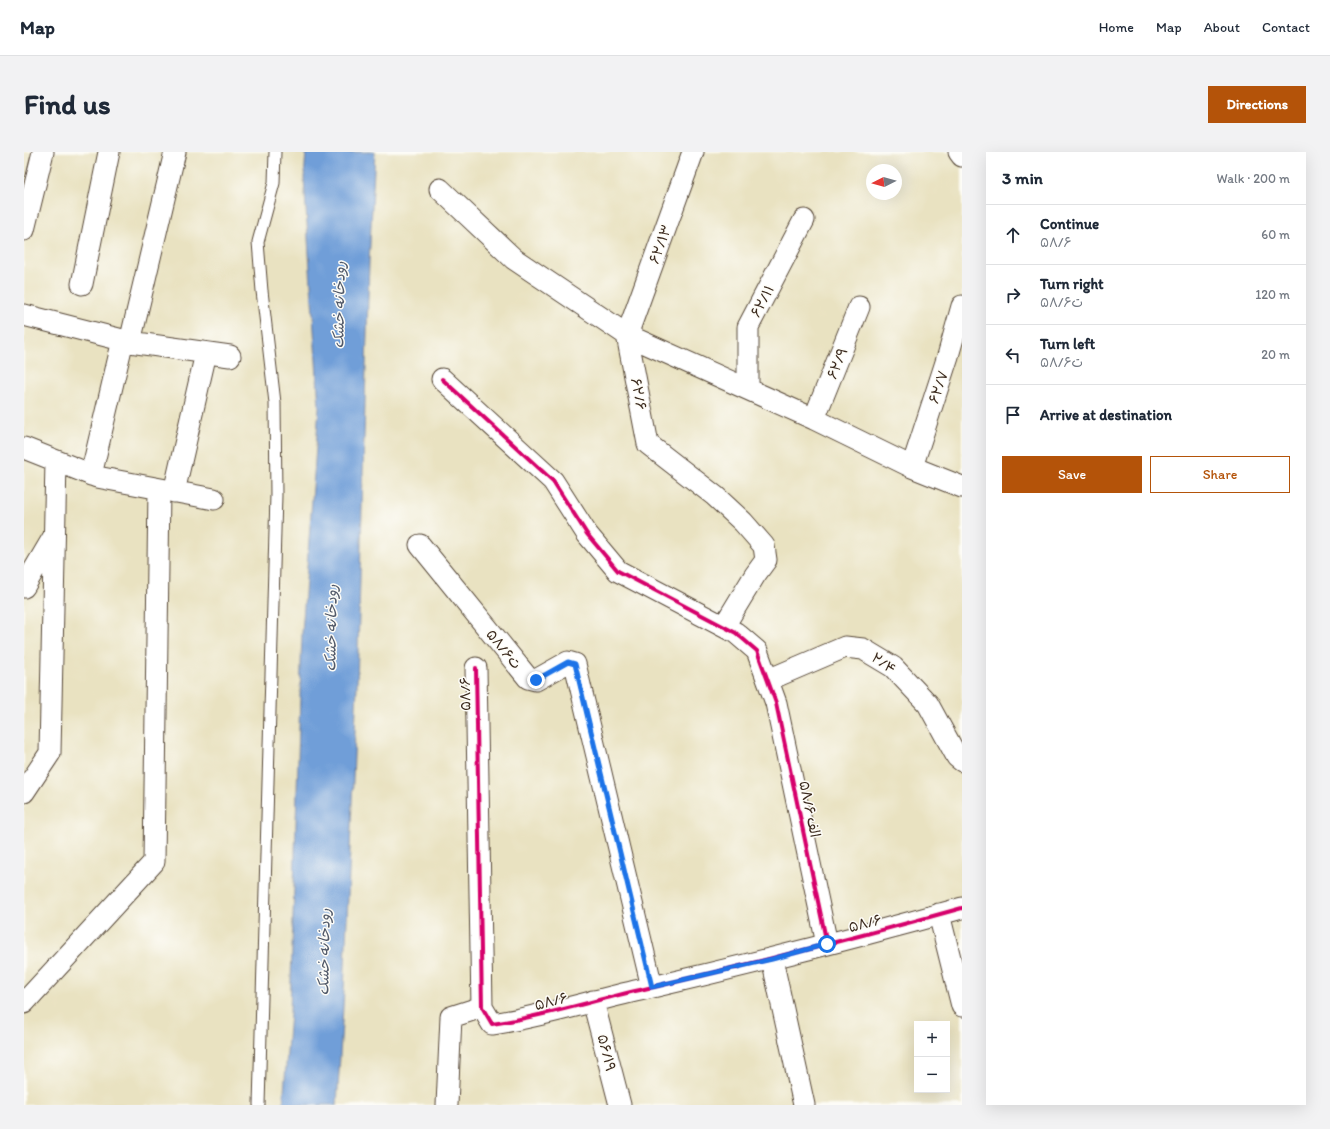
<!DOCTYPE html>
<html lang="en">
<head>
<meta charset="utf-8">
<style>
	:root { --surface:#fff; --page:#f2f2f3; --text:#1f2937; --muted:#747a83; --line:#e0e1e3; --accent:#b45309 }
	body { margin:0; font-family:Itim,"Playpen Sans Arabic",sans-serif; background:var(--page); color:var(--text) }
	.controls { position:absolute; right:12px; bottom:12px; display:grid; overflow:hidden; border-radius:0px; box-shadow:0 4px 16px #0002 }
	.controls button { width:36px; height:36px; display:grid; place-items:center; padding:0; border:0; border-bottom:1px solid var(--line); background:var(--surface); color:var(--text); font:20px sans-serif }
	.compass { position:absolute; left:842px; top:12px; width:36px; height:36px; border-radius:50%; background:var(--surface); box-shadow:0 4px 16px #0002; rotate:264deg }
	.stop { position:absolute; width:12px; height:12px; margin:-9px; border:3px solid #1a73e8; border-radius:50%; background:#fff }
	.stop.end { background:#1a73e8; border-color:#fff; box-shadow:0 1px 4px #0008 }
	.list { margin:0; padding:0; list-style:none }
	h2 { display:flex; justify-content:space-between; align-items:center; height:52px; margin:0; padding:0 16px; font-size:17px }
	h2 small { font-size:13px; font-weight:400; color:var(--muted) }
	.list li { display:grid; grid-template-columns:26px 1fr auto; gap:12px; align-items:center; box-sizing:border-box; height:60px; padding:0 16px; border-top:1px solid var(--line) }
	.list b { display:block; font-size:15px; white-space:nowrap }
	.list p { margin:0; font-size:13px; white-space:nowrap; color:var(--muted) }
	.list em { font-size:13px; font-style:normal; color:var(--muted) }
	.actions { display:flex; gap:8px; padding:12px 16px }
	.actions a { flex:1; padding:9px 0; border:1px solid var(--accent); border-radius:0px; text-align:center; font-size:14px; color:var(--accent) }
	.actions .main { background:var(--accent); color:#fff }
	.icon { flex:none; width:22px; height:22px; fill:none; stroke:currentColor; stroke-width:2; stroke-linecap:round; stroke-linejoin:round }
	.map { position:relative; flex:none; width:938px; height:953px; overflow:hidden; border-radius:0px }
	header { display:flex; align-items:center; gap:24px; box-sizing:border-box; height:56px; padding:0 20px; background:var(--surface); border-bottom:1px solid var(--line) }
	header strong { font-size:19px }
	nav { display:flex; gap:22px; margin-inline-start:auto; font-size:14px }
	.intro { display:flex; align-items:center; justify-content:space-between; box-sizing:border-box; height:96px; padding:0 24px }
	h1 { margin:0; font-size:28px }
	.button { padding:10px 18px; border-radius:0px; background:var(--accent); color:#fff; font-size:14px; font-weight:700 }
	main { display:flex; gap:24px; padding:0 24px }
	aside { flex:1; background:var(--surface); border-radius:0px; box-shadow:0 4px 16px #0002 }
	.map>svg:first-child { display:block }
	.water { fill:#709ed8; stroke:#56647b }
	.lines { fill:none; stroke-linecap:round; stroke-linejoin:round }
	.service-casing { stroke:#554636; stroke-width:13 }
	.minor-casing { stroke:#554636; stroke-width:23 }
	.service { stroke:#fff; stroke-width:11 }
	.minor { stroke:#fff; stroke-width:21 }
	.cycleway-casing { stroke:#fdfcf7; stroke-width:6 }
	.cycleway { stroke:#d6006c; stroke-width:4 }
	.route { stroke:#1a73e8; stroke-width:5 }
	.labels { text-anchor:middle; stroke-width:3; stroke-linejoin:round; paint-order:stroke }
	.street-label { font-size:14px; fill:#3b2a1e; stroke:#fdfcf7 }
	.water-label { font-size:15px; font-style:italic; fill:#505868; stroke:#fdfcf7 }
</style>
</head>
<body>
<header>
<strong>Map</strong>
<nav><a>Home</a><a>Map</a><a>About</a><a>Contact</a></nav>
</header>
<div class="intro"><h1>Find us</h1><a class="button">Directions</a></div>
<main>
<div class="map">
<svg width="938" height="953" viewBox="0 0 938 953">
	<rect width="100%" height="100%" fill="#fdfcf7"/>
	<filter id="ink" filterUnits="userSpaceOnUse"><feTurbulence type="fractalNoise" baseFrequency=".025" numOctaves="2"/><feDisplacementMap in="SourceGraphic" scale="8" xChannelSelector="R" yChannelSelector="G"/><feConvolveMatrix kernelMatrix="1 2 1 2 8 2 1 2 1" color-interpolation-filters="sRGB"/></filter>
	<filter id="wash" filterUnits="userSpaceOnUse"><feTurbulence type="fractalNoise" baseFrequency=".012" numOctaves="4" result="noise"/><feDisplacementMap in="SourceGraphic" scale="16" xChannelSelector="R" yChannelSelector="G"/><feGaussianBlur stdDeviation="0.9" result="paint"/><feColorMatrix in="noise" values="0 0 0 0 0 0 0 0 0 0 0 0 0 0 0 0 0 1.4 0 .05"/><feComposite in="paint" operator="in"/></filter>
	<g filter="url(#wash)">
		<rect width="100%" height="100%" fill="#e9e2c1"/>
		<path class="water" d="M282 0H351L345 111 333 534 320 839 313 953H259L266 860 278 481 295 255 280 26Z"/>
	</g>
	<g filter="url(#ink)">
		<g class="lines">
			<defs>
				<path id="service" d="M235 953 252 343 251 251 238 139 234 90 250 31 251 0"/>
				<path id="minor" d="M669 0 603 183 790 267 888 315 938 335
					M935 0 938 4
					M416 37 490 107 603 183 624 292 691 344 719 370 740 394 742 408 731 423 700 474
					M0 78 19 0
					M58 132 85 0
					M0 163 106 190 206 204
					M106 190 151 0
					M418 227 529 329 563 382 594 419 712 481 733 499 752 551 803 792
					M724 237V175L780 68
					M790 267 835 155
					M0 296 73 325 190 347
					M888 315 924 204 938 154
					M67 323 99 188
					M150 340 182 201
					M396 393 504 526 512 528 544 510 551 512 628 835
					M0 435 30 384
					M452 516 458 855 468 872C518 865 566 849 616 838 724 813 831 786 938 756
					M744 528 821 495 839 497 869 515 904 552 933 605 938 609
					M0 640 26 601 32 309
					M915 762 938 854
					M748 807 780 953
					M569 849 596 953
					M0 851 130 710 135 337
					M423 953 427 865 458 855"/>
			</defs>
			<use href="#service" class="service-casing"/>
			<use href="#minor" class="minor-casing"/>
			<use href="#service" class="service"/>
			<use href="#minor" class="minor"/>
			<defs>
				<path id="cycleway" d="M418 227 529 329 563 382 594 419 712 481 733 499 752 551 803 792
					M452 516 458 855 468 872C518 865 566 849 616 838 724 813 831 786 938 756"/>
			</defs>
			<use href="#cycleway" class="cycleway-casing"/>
			<use href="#cycleway" class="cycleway"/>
		</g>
	</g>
	<g class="lines" filter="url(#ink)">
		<path class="route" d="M512 528 544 510 551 512 628 835 748 807 803 792"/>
	</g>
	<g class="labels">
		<g class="street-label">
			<text transform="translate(636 92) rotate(-70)" y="5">۶۲/۱۳</text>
			<text transform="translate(738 149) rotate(-62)" y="5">۶۲/۱۱</text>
			<text transform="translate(813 211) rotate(-68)" y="5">۶۲/۹</text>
			<text transform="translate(914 235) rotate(-72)" y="5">۶۲/۷</text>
			<text transform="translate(615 242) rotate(79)" y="5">۶۲/۶</text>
			<text transform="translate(480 497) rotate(51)" y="5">۵۸/۶ت</text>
			<text transform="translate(860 511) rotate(35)" y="5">۲/۴</text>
			<text transform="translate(441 542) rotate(-91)" y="5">۵۸/۶</text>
			<text transform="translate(786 657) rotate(78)" y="5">۵۸/۶ الف</text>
			<text transform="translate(841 771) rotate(-15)" y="5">۵۸/۶</text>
			<text transform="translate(527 849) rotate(-15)" y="5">۵۸/۶</text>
			<text transform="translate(583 901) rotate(76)" y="5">۵۶/۱۹</text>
		</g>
		<g class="water-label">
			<text transform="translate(315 153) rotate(-89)" y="5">رودخانه خشک</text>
			<text transform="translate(307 476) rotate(-89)" y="5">رودخانه خشک</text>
			<text transform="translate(300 800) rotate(-89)" y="5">رودخانه خشک</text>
		</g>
	</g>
</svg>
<div class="controls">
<button>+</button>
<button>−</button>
</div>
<svg class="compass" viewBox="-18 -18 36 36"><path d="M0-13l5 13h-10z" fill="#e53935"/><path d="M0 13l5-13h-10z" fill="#747a83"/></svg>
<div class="stop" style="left:803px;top:792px"></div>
<div class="stop end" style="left:512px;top:528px"></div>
</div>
<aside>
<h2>3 min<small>Walk · 200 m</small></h2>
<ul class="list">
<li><svg class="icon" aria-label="ahead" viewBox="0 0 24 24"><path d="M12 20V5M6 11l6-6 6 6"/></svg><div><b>Continue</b><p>۵۸/۶</p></div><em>60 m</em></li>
<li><svg class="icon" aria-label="right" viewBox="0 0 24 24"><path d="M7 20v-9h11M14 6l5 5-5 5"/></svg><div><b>Turn right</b><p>۵۸/۶ت</p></div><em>120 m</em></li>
<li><svg class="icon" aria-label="left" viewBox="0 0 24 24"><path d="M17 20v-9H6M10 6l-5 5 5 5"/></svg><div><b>Turn left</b><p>۵۸/۶ت</p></div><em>20 m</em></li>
<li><svg class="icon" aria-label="arrive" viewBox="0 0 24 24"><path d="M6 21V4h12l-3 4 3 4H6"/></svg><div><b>Arrive at destination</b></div></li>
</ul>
<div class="actions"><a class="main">Save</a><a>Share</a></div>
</aside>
</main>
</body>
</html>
